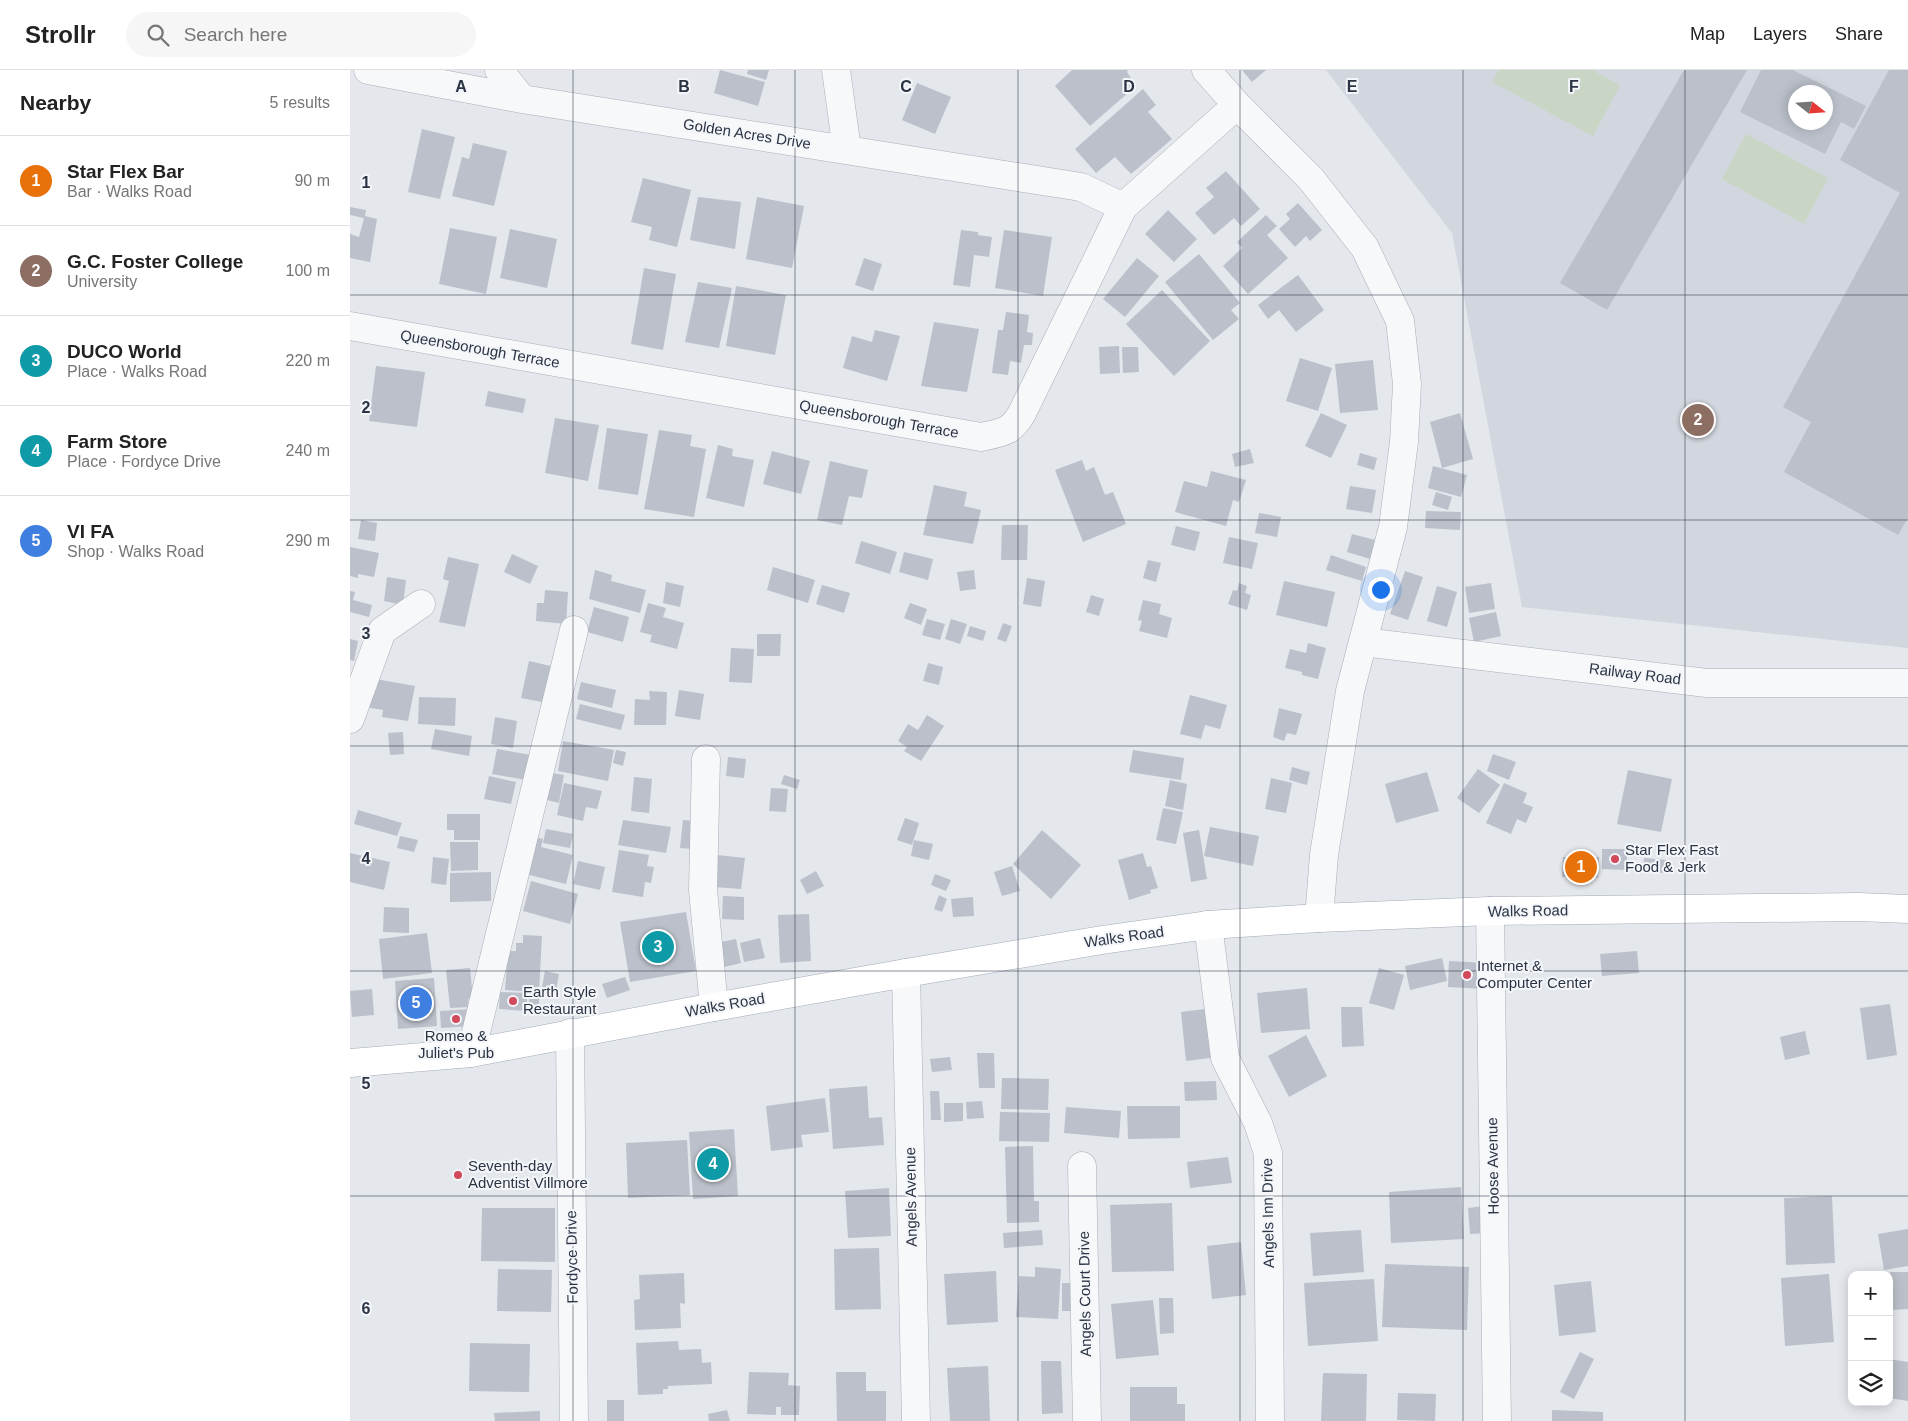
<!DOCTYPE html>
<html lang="en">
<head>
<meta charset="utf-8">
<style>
	:root { --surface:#fff; --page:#f6f6f6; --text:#222; --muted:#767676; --line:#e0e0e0; --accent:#d1495b }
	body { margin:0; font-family:Arial,sans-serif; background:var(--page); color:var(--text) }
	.controls { position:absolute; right:15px; bottom:15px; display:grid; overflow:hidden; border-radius:10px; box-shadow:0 2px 12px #0003 }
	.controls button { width:45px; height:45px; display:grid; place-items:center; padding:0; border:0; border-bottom:1px solid var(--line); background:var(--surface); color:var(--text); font:25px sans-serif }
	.compass { position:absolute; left:1438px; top:15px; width:45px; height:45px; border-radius:50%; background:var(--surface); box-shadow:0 2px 12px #0003; rotate:107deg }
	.you { position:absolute; left:1030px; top:519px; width:18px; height:18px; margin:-12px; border:4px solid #fff; border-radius:50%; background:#1a73e8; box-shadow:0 0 0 8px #1a73e833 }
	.badge { display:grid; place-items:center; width:32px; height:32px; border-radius:50%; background:var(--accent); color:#fff; font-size:16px; font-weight:700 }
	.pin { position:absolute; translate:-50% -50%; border:2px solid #fff; box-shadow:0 1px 5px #0006 }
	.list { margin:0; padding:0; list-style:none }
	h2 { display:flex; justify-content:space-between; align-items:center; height:65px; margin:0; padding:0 20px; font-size:21px }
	h2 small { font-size:16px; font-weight:400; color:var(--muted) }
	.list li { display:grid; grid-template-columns:32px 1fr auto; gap:15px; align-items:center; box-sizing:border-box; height:90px; padding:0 20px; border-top:1px solid var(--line) }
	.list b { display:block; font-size:19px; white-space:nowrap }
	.list p { margin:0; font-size:16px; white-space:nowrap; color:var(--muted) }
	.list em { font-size:16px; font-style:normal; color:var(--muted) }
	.icon { flex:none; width:28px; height:28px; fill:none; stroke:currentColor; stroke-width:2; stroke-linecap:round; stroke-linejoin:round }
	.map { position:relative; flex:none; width:1558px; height:1351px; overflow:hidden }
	header { display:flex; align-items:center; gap:30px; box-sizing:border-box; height:70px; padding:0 25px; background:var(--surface); border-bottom:1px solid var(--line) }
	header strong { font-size:24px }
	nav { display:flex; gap:28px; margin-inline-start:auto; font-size:18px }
	.search { width:350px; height:45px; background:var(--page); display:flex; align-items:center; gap:12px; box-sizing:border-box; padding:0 18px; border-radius:28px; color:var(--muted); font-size:19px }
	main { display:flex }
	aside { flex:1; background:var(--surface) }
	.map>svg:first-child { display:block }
	.built { fill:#d2d6de; fill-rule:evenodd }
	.green { fill:#c9d6c5 }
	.building { fill:#bbc0ca; fill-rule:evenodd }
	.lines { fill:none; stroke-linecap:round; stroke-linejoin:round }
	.street-casing { stroke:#a9aeb7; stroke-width:29 }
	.primary-casing { stroke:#a3abb8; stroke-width:29 }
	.street { stroke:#f7f8fa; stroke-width:28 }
	.primary { stroke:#fff; stroke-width:28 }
	.grid { fill:none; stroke:#2b3445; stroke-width:1; stroke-opacity:0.55 }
	.poi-dot { fill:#d1495b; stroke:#f4f6f9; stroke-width:2 }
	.labels { text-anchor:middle; stroke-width:4; stroke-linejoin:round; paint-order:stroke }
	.street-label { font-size:15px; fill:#2b3445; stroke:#f4f6f9 }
	.poi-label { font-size:15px; fill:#2b3445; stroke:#f4f6f9; text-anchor:start }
	.grid-label { font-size:16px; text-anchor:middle; font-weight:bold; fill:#2b3445; stroke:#f4f6f9; stroke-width:4; stroke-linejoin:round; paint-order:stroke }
</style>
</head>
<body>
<header>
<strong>Strollr</strong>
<div class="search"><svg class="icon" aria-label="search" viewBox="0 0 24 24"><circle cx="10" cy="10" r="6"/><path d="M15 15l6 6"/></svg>Search here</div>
<nav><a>Map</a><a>Layers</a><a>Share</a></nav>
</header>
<main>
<aside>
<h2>Nearby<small>5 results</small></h2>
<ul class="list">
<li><span class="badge" style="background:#e8710a">1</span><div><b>Star Flex Bar</b><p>Bar · Walks Road</p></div><em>90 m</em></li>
<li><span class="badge" style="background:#8d6e63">2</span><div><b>G.C. Foster College</b><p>University</p></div><em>100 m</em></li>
<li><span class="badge" style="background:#0f9aa8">3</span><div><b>DUCO World</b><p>Place · Walks Road</p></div><em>220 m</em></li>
<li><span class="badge" style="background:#0f9aa8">4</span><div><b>Farm Store</b><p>Place · Fordyce Drive</p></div><em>240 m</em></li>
<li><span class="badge" style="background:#3f7fe0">5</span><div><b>VI FA</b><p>Shop · Walks Road</p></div><em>290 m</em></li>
</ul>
</aside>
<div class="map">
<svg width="1558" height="1351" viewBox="0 0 1558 1351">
	<rect width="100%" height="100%" fill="#e4e7ec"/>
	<path class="built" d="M976 0H1558V578L1172 537 1102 163ZM1446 22H1476V52H1446Z"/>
	<path class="green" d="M1149 0H1242L1270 15 1243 66 1142 12Z
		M1396 64 1478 108 1454 154 1372 109Z"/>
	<path class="building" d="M370 0 415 12 408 36 364 23Z
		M398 0H419L416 10 397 4Z
		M722 0H778L777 2 786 16 740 56 705 16Z
		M892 0H916L902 12Z
		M1334 0H1397L1257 240 1210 213Z
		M1411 0H1443L1516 36 1504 59 1491 52 1475 84 1390 42ZM1446 22H1476V52H1446Z
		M1539 0H1558V448L1548 465 1434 402 1461 352 1433 337 1550 123 1490 90Z
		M567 13 601 27 585 64 552 50Z
		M793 19 806 35 798 42 822 69 781 104 765 87 746 103 725 79Z
		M72 59 105 67 90 129 58 122Z
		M123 73 157 81 144 136 102 126 112 87 119 89Z
		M876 101 910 139 891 156 884 148 864 165 845 143 864 127 856 118Z
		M293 108 341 120 327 177 299 170 302 157 281 152Z
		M348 127 391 132 385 179 340 170Z
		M407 127 454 136 442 198 396 189Z
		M948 133 972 160 960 171 956 166 945 177 929 159 940 149 936 144Z
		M0 137 16 140 15 146 27 149 20 192 0 188V164L9 167 14 148 0 145Z
		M818 140 847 169 824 192 795 164Z
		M916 145 927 156 917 165 938 188 898 224 873 196 892 178 887 172Z
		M100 158 147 167 136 224 89 214Z
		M160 159 207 169 197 218 150 208Z
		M611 160 628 162V165L642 167 639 187 624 185 620 217 603 215Z
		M654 160 702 167 693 226 645 218Z
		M849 184 890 233 881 240 889 249 863 270 815 212Z
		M514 188 532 194 523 221 505 215Z
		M787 188 809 206 775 247 753 229Z
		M294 198 326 204 313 280 281 274Z
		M948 205 974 240 946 262 929 240 918 249 908 235Z
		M348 212 382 218 369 278 335 272Z
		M386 216 436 225 425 285 376 276Z
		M812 220 860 271 824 306 776 254Z
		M656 242 679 245 677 262 683 263 682 275H674L671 293 660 291 658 305 642 303 648 260H653Z
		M584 252 629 259 617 322 571 316Z
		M525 260 550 266 537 311 493 298 502 266 522 272Z
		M769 276 770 303 750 304 749 277Z
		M772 277H788L789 302 773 303Z
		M950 288 982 298 968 341 936 331Z
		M1023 290 1028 340 990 343 985 294Z
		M26 296 75 302 67 357 19 351Z
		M138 321 176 329 173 343 135 336Z
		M971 343 997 355 981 388 955 376Z
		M1110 343 1123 389 1092 398 1080 352Z
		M205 348 249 355 238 411 195 403Z
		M257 358 298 364 288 425 248 419Z
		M309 360 342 365 340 376 356 379 344 447 294 439Z
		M368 375 383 379 382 386 404 390 394 437 356 428Z
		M900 379 904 393 885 397 882 384Z
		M422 381 460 391 451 424 413 414Z
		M1010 383 1027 388 1024 400 1007 395Z
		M732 390 736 401 744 397 755 425 763 422 776 454 733 472 705 400Z
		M480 391 518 400 512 428 499 426 492 455 467 450Z
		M1083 396 1117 405 1111 427 1078 418Z
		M861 401 896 410 889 432 883 430 876 456 825 442 834 411 857 417Z
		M584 415 617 422 614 436 631 440 623 474 573 465Z
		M1000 416 1026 420 1022 443 996 439Z
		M1086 422 1102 427 1098 440 1082 435Z
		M1076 441 1111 442 1110 460 1075 458Z
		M909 443 931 447 927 467 905 463Z
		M11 450 27 453 25 471 8 469Z
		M652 455H678L677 490H651Z
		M826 456 850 462 845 481 821 475Z
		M1002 464 1025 470 1020 489 997 482Z
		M879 467 908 473 902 499 873 493Z
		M511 471 547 482 540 504 505 493Z
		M0 477 29 483 24 507 8 504V508L0 506Z
		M554 482 583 489 578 510 549 502Z
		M162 484 188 496 180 514 154 502Z
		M981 485 1016 497 1012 511 976 500Z
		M98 487 129 494 115 557 89 552 99 511 93 509Z
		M798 490 811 493 806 512 793 508Z
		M423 497 465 510 458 533 417 520Z
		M245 500 262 505 261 511 296 520 290 543 239 529Z
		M624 500 626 519 610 521 607 502Z
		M1055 501 1073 507 1058 550 1040 544Z
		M37 507 56 510 53 535 34 531Z
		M677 508 695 511 691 537 673 534Z
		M934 511 985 522 977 557 926 545Z
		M316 512 334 516 330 537 313 533Z
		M889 513 897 516 895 523 901 525 897 540 878 534 883 520 887 521Z
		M1141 513 1145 539 1119 543 1115 517Z
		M472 515 500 523 494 543 466 534Z
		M1087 516 1107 522 1097 557 1077 551Z
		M195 520 218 522 216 554 186 551 187 533H194Z
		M0 521 5 522 3 530 22 535 19 547 0 542Z
		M741 525 754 529 749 546 736 542Z
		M793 530 811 534 809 544 822 548 817 568 789 561 792 551 788 550Z
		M298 533 316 538 313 547 334 553 327 579 300 572 302 565 290 562Z
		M560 533 577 539 571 555 554 548Z
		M244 537 279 547 273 572 237 562Z
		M1146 542 1151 566 1124 572 1119 548Z
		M577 549 595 554 590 570 572 565Z
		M601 549 617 554 610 574 595 569Z
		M653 553 662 556 656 572 647 569Z
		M620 556 636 561 633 571 617 566Z
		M407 564H431L430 586H407Z
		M0 569 8 571 4 591 0 590Z
		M958 573 976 578 968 609 952 605V602L935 598 940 579 956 583Z
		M381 578 404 579 402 613 379 612Z
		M179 591 205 597 197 633 171 628Z
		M578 593 593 597 589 615 573 611Z
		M20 608 65 616 58 651 32 647 33 640 15 637Z
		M231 612 266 620 262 638 227 629Z
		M329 620 354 624 350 650 325 646Z
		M299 621 317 622 316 655H284L285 629 300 630Z
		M840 625 877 635 870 659 855 655 851 669 830 664Z
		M69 627 106 628 105 656 68 654Z
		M230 634 275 645 271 660 226 649Z
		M929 638 952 644 946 665 937 663 934 671 923 667Z
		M577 645 594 656 571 691 554 681 557 677 548 671 558 654 568 660Z
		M145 647 167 651 163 678 141 674Z
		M85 659 122 666 119 686 81 679Z
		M53 662 54 684 40 685 38 663Z
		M213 671 264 680 258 711 208 701Z
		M147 679 187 686 182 711 142 704Z
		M266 680 276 682 273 696 263 693Z
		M783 680 834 688 831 710 779 702Z
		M1143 684 1166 692 1159 710 1137 701Z
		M378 687 396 689 394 708 376 706Z
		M942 697 960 702 957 715 939 710Z
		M1128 699 1150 715 1129 743 1107 728Z
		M1278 700 1322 709 1311 762 1267 754Z
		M1077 702 1089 741 1046 753 1035 714Z
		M202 703 214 705 209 733 197 730Z
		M434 705 450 710 447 719 431 714Z
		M139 706 166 712 161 734 134 729Z
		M284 707 302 709 299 743 281 741Z
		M921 708 942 713 936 743 915 739Z
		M820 710 837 714 833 740 815 736Z
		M214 713 252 721 247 739 236 737 233 751 207 745Z
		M1154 713 1177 723 1173 733 1183 737 1176 753 1167 749 1161 764 1136 753Z
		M421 718 438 719 436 742 419 741Z
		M813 738 833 742 826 774 806 770Z
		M8 740 52 753 47 766 4 754Z
		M97 744H130V770H104V760H97Z
		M555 748 569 753 562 775 547 770Z
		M273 750 321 757 316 783 268 775Z
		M333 750 346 751 344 779 330 778Z
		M860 757 909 766 903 796 854 786Z
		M196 759 223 764 220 778 193 773Z
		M692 760 731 795 701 829 663 794Z
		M849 760 857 809 841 812 833 763Z
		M50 766 68 770 64 782 47 778Z
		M184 767 193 769 191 777 223 785 216 814 175 804Z
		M564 770 583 774 579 790 561 786Z
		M100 772H128V800L101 801Z
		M1252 779H1277V800L1252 799Z
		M269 780 299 785 297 796 304 797 301 813 295 812 293 827 262 822Z
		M0 783 40 792 34 820 0 812Z
		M793 783 797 797 801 796 808 818 800 820 801 823 779 830 768 790Z
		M367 785 395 788 391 819 364 817Z
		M83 787 99 789 96 815 81 813Z
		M1213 787H1249L1248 808 1212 807Z
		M1294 788 1317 790 1316 803 1293 802Z
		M228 791 255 797 250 820 223 814Z
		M662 796 670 821 652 826 644 802Z
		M466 801 474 816 457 824 450 810Z
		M141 802V831L100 832V803Z
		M585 804 601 810 596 821 581 815Z
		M181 811 228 824 220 854 173 841Z
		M589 825 597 829 592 842 584 839Z
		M373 826 394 827V850L372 849Z
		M623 827 624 846 603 847 601 829Z
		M34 837 59 838V863L33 862Z
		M336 842 346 901 280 912 270 852Z
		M459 844 461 891 430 893 428 845Z
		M77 863 82 903 33 909 29 869Z
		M173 865 192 866 189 922 155 920 158 881H166V873H173Z
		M410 868 415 888 394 892 390 873Z
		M386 869 391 893 366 899 361 874Z
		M1287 881 1289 903 1252 906 1250 884Z
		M1092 888 1097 911 1060 920 1055 896Z
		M1099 891 1136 893 1135 919 1098 917Z
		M120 898 123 929H118L119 937 100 938 96 900Z
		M1029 898 1054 905 1044 940 1019 933Z
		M195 901 209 904 205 926 191 923Z
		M275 907 280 920 257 928 252 914Z
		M84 908 87 956 48 959 45 911Z
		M957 918 960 959 911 963 907 923Z
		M22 919 24 945 2 947 0 921Z
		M150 922 177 923V941L149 939Z
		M179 925H189V939H179Z
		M1540 934 1547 985 1517 990 1510 938Z
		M991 937H1012L1014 976 992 977Z
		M863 938 868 987 836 991 831 942Z
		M122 939 123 956 91 958 90 941Z
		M1455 961 1460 984 1435 990 1430 967Z
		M956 965 977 1006 939 1027 918 986Z
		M627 983H644L645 1018H629Z
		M600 987 602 1000 582 1002 580 989Z
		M652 1008 699 1009 698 1040 651 1039Z
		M866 1011 867 1030 835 1031 834 1012Z
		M517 1016 519 1048 532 1047 534 1075 483 1079 479 1019Z
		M580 1021H589L591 1050H581Z
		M475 1028 479 1062 451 1065 453 1077 421 1081 416 1036Z
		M632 1031 634 1048 617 1049 616 1032Z
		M594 1033H613V1051L594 1052Z
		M777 1036H830V1068L778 1069Z
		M716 1037 771 1041 769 1068 714 1063Z
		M650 1042 700 1043 699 1072 649 1071Z
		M384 1059 388 1126 343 1129 339 1062Z
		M337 1070 340 1125 278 1128 276 1073Z
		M683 1076 684 1131H689V1152L657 1153 655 1077Z
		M878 1087 882 1113 840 1118 837 1092Z
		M1111 1117 1114 1169 1041 1173 1039 1122Z
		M539 1118 541 1166 498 1168 495 1121Z
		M1482 1126 1485 1193 1436 1195 1434 1128Z
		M822 1133 824 1201 762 1202 760 1135Z
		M1135 1136 1137 1163 1120 1164 1118 1138Z
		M132 1138H205V1192L131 1191Z
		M1558 1159V1196L1534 1200 1528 1164Z
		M692 1160 693 1175 654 1178 653 1163Z
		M1011 1160 1014 1202 963 1206 960 1163Z
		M891 1172 896 1225 862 1229 857 1176Z
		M529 1178 531 1239 485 1240 484 1179Z
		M1035 1194 1119 1197 1117 1260 1032 1257Z
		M685 1197 711 1199 708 1249 666 1247 669 1206 685 1207Z
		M148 1199 202 1200 201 1242 147 1241Z
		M646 1201 648 1252 597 1255 594 1204Z
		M1540 1202H1558V1239L1541 1240Z
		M334 1203 335 1234 330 1233 331 1258 285 1260 284 1230 290 1229 289 1205Z
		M1479 1204 1484 1272 1435 1276 1431 1208Z
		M1024 1209 1028 1271 958 1276 954 1213Z
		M1241 1211 1246 1262 1209 1266 1204 1215Z
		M712 1213H727V1241H712Z
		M809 1228H823L824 1263 810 1264Z
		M803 1230 809 1285 766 1289 761 1234Z
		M328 1271 329 1280 351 1279 352 1293 361 1292 362 1314 318 1316V1319H313V1324L288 1325 286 1273Z
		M120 1273 180 1274 179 1322 119 1321Z
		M1230 1282 1244 1289 1224 1329 1210 1322Z
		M1539 1289 1558 1292V1331L1539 1328Z
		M691 1291H711L713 1343 692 1344Z
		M638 1296 640 1351H600L597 1298Z
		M399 1302 439 1303 438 1315 450 1316 449 1345H431V1337H426V1345L397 1344Z
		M486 1302H516V1321H536V1351H487Z
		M973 1303 1017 1304 1016 1351H971Z
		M780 1317H827V1334H835V1351H780Z
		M1048 1323 1086 1324 1085 1351 1047 1350Z
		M257 1330H274V1351H257Z
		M377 1340 380 1351H359L358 1344Z
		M1202 1340 1253 1342V1351H1202Z
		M190 1341V1351H145L144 1343Z"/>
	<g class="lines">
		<defs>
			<path id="street" d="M18 0 172 29 731 117 773 137
				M149 0 172 29
				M486 0 497 80
				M856 0 887 35 961 109 1015 178 1050 251 1057 314 1054 372 1043 457 1000 621 974 785 969 848
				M0 256 631 367C651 363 662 362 672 343L773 137 887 35
				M1013 572 1357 613H1558
				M0 649 32 561 71 534
				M356 689 353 820 364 937
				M1140 841 1147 1351
				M858 855 875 988 908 1053 918 1083 920 1351
				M556 903 566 1351
				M220 963 224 1351
				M121 983 224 560
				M732 1096 737 1351"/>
			<path id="primary" d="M0 993 121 983 364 937 556 903 752 870 858 855 969 848 1140 841 1509 837 1558 839"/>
		</defs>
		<use href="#street" class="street-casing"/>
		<use href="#primary" class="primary-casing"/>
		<use href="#street" class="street"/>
		<use href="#primary" class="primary"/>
	</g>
	<path class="grid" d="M223 0V1351M445 0V1351M668 0V1351M890 0V1351M1113 0V1351M1335 0V1351M0 225H1558M0 450H1558M0 676H1558M0 901H1558M0 1126H1558"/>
	<g class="poi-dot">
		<circle cx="1265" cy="789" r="5"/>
		<circle cx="1117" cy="905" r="5"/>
		<circle cx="163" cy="931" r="5"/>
		<circle cx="106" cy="949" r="5"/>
		<circle cx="108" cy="1105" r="5"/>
	</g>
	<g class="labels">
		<g class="street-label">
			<text transform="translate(397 64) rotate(9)" y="5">Golden Acres Drive</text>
			<text transform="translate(130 279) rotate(10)" y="5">Queensborough Terrace</text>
			<text transform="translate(529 349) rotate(10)" y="5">Queensborough Terrace</text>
			<text transform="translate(1285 604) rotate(7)" y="5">Railway Road</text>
			<text transform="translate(1178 841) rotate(-1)" y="5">Walks Road</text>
			<text transform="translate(774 867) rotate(-8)" y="5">Walks Road</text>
			<text transform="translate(375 935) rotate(-10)" y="5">Walks Road</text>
			<text transform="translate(1143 1096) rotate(-91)" y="5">Hoose Avenue</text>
			<text transform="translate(561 1127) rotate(-91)" y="5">Angels Avenue</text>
			<text transform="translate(918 1143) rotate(-91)" y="5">Angels Inn Drive</text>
			<text transform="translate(222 1187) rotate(-91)" y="5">Fordyce Drive</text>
			<text transform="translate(735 1224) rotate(-91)" y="5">Angels Court Drive</text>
		</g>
		<g class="poi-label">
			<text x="1275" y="785">Star Flex Fast<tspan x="1275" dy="17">Food &amp; Jerk</tspan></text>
			<text x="1127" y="901">Internet &amp;<tspan x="1127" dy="17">Computer Center</tspan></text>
			<text x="173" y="927">Earth Style<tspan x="173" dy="17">Restaurant</tspan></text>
			<text x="106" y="971" text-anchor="middle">Romeo &amp;<tspan x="106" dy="17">Juliet's Pub</tspan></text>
			<text x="118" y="1101">Seventh-day<tspan x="118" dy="17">Adventist Villmore</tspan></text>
		</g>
	</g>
	<g class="grid-label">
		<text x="111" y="22">A</text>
		<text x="334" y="22">B</text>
		<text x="556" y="22">C</text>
		<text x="779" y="22">D</text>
		<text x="1002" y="22">E</text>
		<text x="1224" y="22">F</text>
		<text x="16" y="118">1</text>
		<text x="16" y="343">2</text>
		<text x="16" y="569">3</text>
		<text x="16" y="794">4</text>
		<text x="16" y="1019">5</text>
		<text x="16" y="1244">6</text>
	</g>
</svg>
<div class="controls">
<button>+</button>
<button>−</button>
<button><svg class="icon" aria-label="layers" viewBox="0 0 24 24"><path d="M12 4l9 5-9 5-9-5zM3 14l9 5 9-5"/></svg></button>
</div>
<svg class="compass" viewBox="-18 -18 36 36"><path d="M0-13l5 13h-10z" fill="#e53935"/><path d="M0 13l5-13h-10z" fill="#767676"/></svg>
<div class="you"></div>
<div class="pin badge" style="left:1231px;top:797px;background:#e8710a">1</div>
<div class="pin badge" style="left:1348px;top:350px;background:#8d6e63">2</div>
<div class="pin badge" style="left:308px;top:877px;background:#0f9aa8">3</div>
<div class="pin badge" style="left:363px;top:1094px;background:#0f9aa8">4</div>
<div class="pin badge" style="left:66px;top:933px;background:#3f7fe0">5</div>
</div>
</main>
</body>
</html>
